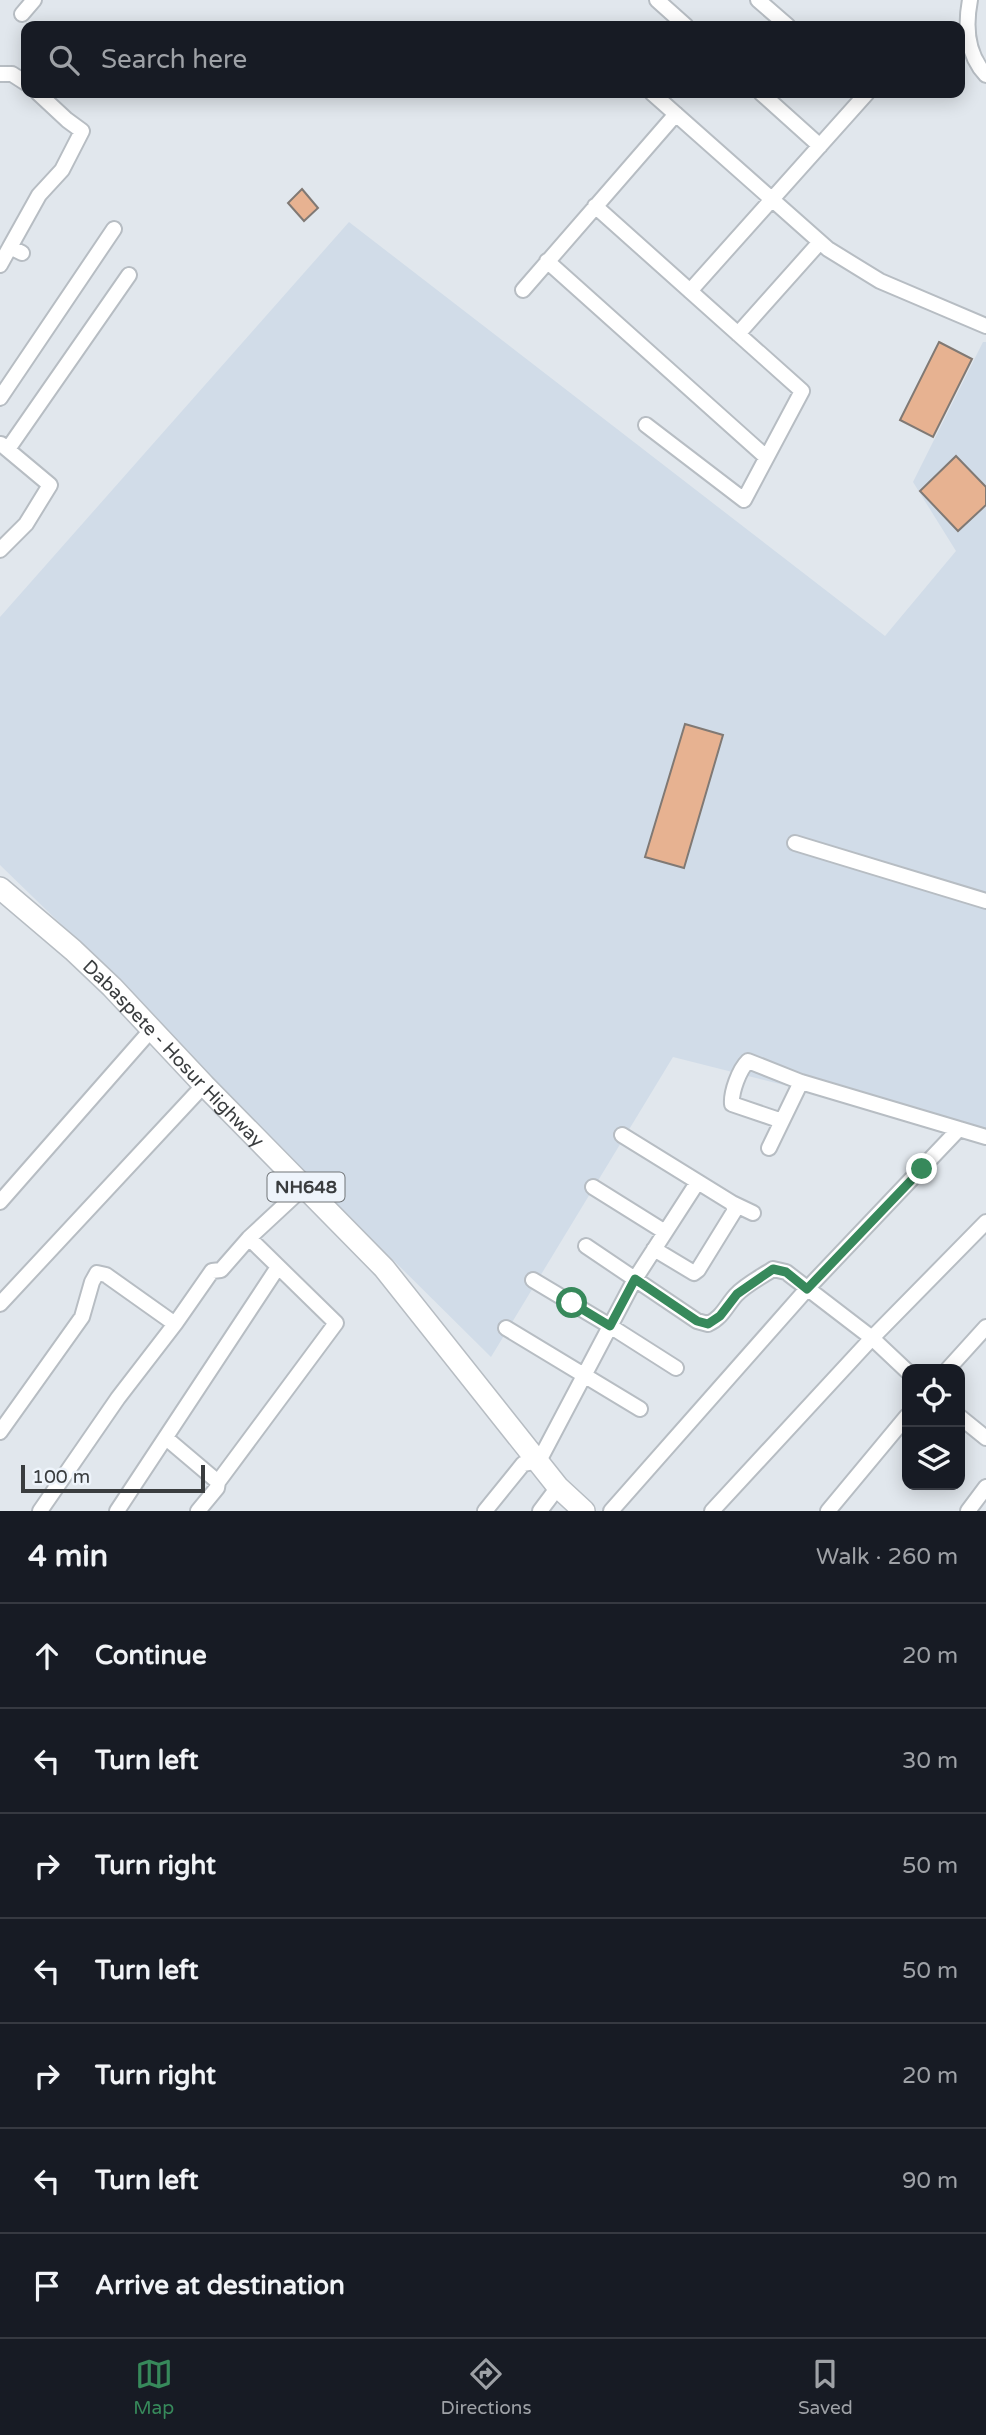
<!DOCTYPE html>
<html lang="en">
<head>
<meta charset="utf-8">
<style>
	:root { --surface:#171b24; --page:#242831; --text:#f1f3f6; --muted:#9ea1a6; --line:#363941; --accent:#37895b }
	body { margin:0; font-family:"Varela Round",sans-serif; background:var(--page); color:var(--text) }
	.controls { position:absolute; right:21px; bottom:21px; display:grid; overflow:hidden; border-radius:14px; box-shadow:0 4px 18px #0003 }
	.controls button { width:63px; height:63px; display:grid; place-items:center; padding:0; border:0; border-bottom:2px solid var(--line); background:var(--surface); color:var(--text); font:35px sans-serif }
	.scale { position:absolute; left:21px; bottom:18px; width:184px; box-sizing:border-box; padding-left:7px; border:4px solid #3a3d3f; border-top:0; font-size:19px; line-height:24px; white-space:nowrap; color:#3a3d3f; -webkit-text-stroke:5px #eef4fb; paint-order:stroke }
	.stop { position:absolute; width:21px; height:21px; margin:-16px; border:5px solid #37895b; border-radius:50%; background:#fff }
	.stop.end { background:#37895b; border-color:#fff; box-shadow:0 2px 7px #0008 }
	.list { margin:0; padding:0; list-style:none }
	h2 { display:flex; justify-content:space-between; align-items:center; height:91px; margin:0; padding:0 28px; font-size:30px }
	h2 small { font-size:23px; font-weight:400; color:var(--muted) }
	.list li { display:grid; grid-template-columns:46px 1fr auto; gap:21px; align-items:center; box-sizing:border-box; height:105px; padding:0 28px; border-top:2px solid var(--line) }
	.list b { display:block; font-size:26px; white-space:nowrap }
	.list em { font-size:23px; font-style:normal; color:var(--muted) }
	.icon { flex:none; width:38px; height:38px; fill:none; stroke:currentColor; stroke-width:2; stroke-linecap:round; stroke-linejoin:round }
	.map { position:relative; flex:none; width:986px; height:1511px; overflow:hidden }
	.search { position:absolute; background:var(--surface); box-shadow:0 4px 18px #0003; left:21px; right:21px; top:21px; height:77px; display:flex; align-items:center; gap:18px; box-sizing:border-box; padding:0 24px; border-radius:14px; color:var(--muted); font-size:26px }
	.sheet { height:826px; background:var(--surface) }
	nav { display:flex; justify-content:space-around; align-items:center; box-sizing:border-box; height:98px; border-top:2px solid var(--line); background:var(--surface); font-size:19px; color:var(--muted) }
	nav a { display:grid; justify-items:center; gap:4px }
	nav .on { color:var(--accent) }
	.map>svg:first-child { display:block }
	.built { fill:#d1dce8 }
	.building { fill:#e7b291; stroke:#807974; stroke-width:2 }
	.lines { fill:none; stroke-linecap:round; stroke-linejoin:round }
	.minor-casing { stroke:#b7bdc3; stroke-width:18 }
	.highway-casing { stroke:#b7bdc3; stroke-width:24 }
	.minor { stroke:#fff; stroke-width:14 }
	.highway { stroke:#fff; stroke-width:21 }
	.route { stroke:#37895b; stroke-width:9 }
	.labels { text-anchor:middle; stroke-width:5; stroke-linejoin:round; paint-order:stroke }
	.shield { fill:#eef4fb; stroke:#707477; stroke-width:2 }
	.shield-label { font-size:18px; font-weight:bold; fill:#3a3d3f }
	.street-label { font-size:19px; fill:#3a3d3f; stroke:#eef4fb }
</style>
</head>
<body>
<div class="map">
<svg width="986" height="1511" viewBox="0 0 986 1511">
	<rect width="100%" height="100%" fill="#e1e7ed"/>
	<path class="built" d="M349 222 885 636 956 551 913 482 983 342H986V1136L673 1057 491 1357 181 1050 134 995 0 865V617Z"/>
	<path class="building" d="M302 189 318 208 304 221 288 203Z
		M939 342 972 359 933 437 900 420Z
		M956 456 986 487V505L958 531 920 491Z
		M685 724 723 735 684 868 645 857Z"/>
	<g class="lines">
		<defs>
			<path id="minor" d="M657 0 686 26
				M758 0 788 26
				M970 0C965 26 967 55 986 75
				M22 14 34 0
				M0 74H12L26 83
				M652 93 828 249 880 281 986 326
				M761 93 820 146
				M595 206 802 391 744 500 646 425
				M22 253 10 247 39 195 62 170 82 131 67 120 38 93
				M547 261 766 457
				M0 265 10 247
				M523 290 676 114
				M690 291 867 93
				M738 334 820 242
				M0 398 114 229
				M8 449 129 275
				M0 550 26 524 50 485 1 444
				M795 843 986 901
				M782 1121 732 1104C731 1092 739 1070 748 1061L801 1082 959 1129
				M622 1135 732 1203 735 1210 698 1270 694 1273 654 1249
				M769 1148 801 1082
				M593 1187 665 1232
				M0 1202 152 1029
				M732 1203 753 1213
				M586 1246 697 1321 708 1324C722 1318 726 1306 736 1295 745 1285 761 1277 773 1269L786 1272 872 1338 907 1371
				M533 1280 610 1326 676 1368
				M0 1304 204 1085
				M506 1328 640 1409
				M948 1369 986 1327
				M960 1417 986 1438
				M0 1432 82 1317 92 1282 97 1273 106 1275 175 1324 212 1271 221 1270 249 1238
				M166 1438 218 1482 336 1323 249 1238 305 1186
				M40 1511 118 1398 175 1324
				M117 1511 278 1267
				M198 1511 217 1488 218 1482
				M485 1511 523 1464 539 1461 635 1279 697 1183
				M540 1511 558 1487
				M611 1511 807 1289 959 1129 986 1137
				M712 1511 872 1338 986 1222
				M828 1511 907 1416
				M968 1511 986 1487"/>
			<g id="highway">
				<path id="s1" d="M0 888 73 950 112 987 204 1085 384 1268 558 1487 584 1511"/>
			</g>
		</defs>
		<use href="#minor" class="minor-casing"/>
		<use href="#highway" class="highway-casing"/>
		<use href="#minor" class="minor"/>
		<use href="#highway" class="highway"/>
	</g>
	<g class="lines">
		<path class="route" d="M572 1303 610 1326 635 1279 697 1321 708 1324 720 1316 737 1294 773 1269 786 1272 807 1289 922 1169"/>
	</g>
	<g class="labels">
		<rect class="shield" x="267.5" y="1172.5" width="77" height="29" rx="5"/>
		<g class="shield-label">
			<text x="306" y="1193">NH648</text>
		</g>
		<g class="street-label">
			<text dy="7" stroke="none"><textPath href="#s1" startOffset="240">Dabaspete - Hosur Highway</textPath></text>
		</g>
	</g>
</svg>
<div class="controls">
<button><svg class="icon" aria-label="locate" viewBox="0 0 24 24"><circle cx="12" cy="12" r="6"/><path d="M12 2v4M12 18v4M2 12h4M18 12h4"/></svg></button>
<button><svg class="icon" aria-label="layers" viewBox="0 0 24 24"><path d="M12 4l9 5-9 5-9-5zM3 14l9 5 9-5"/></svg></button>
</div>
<div class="scale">100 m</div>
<div class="stop" style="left:572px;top:1303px"></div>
<div class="stop end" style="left:922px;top:1169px"></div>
<div class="search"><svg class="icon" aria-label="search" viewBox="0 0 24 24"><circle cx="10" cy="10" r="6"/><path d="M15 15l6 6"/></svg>Search here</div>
</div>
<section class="sheet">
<h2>4 min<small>Walk · 260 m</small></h2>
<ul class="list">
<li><svg class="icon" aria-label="ahead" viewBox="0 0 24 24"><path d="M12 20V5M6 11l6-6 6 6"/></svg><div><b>Continue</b></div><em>20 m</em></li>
<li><svg class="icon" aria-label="left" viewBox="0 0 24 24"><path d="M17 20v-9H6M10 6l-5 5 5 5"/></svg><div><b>Turn left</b></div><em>30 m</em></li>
<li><svg class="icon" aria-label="right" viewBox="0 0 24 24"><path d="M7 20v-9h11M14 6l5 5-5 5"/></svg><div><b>Turn right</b></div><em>50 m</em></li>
<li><svg class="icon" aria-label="left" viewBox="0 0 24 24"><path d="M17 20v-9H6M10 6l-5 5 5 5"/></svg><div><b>Turn left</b></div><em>50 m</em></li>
<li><svg class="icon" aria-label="right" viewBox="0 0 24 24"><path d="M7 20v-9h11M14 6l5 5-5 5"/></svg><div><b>Turn right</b></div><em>20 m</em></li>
<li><svg class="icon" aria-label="left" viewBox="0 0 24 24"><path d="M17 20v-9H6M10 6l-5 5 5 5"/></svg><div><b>Turn left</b></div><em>90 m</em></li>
<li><svg class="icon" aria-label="arrive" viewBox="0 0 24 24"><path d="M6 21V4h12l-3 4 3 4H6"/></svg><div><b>Arrive at destination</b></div></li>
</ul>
</section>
<nav>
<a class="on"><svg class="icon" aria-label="map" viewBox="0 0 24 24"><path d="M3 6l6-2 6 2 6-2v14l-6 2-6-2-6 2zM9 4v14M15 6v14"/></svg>Map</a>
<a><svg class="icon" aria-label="directions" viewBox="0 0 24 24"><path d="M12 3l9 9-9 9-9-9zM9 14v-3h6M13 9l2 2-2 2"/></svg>Directions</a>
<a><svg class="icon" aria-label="saved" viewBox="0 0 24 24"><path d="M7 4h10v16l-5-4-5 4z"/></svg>Saved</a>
</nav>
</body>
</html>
